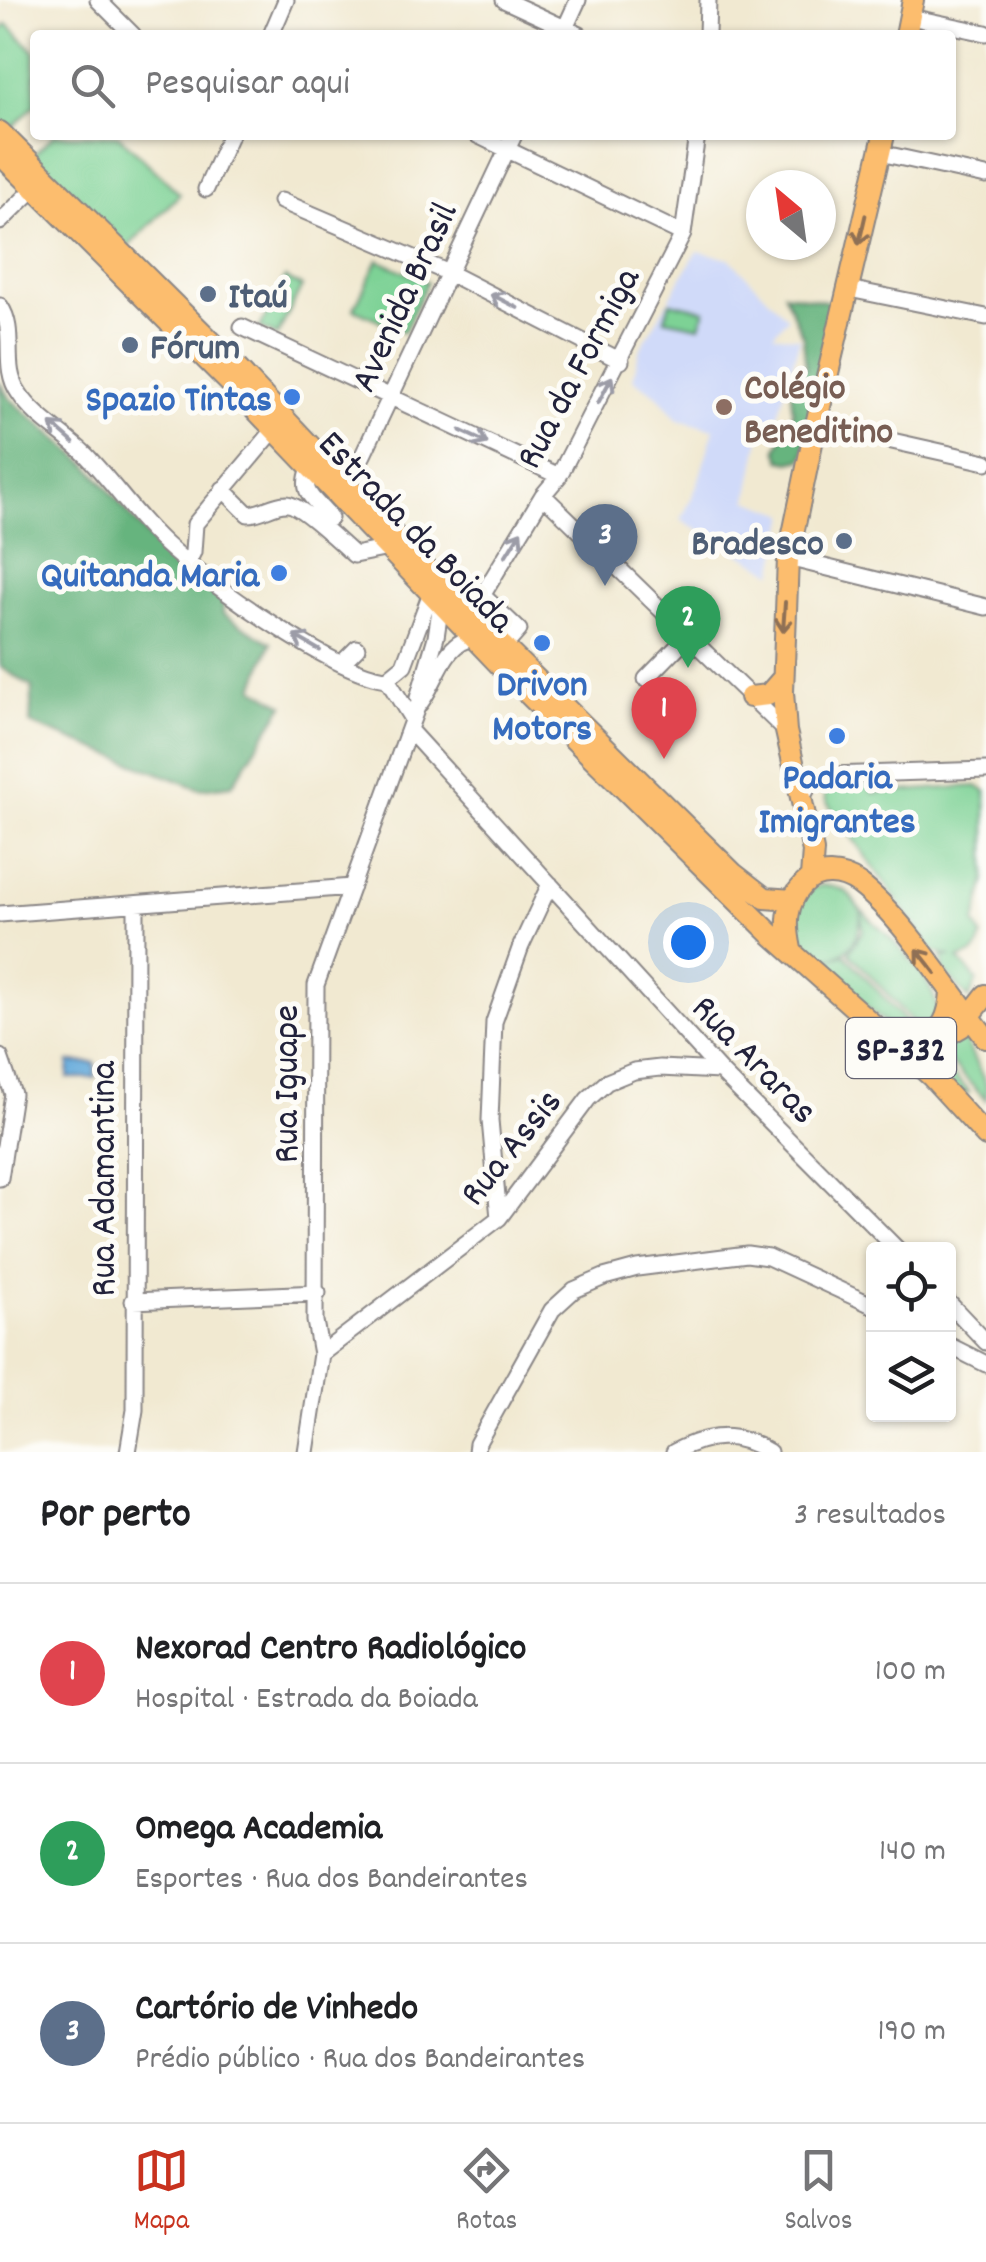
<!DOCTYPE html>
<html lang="pt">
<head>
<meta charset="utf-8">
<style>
	:root { --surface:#fff; --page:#f6f6f6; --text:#202124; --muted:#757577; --line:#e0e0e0; --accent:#c8321e }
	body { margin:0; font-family:Dekko,sans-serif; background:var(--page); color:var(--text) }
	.controls { position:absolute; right:30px; bottom:30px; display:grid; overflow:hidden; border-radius:10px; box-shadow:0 2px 8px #0004 }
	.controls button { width:90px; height:90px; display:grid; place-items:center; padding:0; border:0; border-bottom:2px solid var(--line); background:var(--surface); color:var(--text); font:50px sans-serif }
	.compass { position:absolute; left:746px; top:170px; width:90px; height:90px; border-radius:50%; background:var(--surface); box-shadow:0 2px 8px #0004; rotate:331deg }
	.you { position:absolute; left:688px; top:942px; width:35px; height:35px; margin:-25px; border:8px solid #fff; border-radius:50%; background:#1a73e8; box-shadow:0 0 0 15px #1a73e833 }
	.badge { display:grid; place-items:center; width:65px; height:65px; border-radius:50%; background:var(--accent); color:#fff; font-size:32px; font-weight:700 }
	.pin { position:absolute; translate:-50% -82px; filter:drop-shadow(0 2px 5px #0008) }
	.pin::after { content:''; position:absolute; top:52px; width:35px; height:30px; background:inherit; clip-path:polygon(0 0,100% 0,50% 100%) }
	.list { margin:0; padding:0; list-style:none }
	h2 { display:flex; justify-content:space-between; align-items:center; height:130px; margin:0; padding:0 40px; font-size:42px }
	h2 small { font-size:32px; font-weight:400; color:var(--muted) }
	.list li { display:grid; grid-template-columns:65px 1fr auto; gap:30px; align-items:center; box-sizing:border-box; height:180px; padding:0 40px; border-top:2px solid var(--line) }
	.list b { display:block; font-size:38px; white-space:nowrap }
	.list p { margin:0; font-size:32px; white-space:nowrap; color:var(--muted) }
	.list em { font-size:32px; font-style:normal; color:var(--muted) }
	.icon { flex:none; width:55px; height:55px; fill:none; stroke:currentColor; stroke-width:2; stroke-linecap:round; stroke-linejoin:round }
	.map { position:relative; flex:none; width:986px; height:1452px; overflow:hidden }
	.search { position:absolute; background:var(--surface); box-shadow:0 2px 8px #0004; left:30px; right:30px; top:30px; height:110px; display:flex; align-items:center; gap:25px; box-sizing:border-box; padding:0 35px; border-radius:10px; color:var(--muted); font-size:38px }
	.sheet { height:670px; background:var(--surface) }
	nav { display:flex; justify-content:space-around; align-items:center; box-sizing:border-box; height:140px; border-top:2px solid var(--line); background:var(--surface); font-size:28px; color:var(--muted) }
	nav a { display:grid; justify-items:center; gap:5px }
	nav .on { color:var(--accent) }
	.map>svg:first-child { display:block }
	.built { fill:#d0daf9 }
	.green { fill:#7dd295; stroke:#507a68; stroke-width:2.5 }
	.forest { fill:#66b47e; stroke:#446b5c; stroke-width:2.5 }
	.water { fill:#65aadb; stroke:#44668b; stroke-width:2.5 }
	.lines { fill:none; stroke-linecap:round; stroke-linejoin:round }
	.minor-casing { stroke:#8a8686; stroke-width:19 }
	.major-casing { stroke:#8a8686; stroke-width:24 }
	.minor { stroke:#fff; stroke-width:15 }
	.major { stroke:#fcbd6e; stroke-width:20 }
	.oneway { stroke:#8f7054 }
	.oneway2 { stroke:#9c9ca7 }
	.service-dot { fill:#5c6f8a; stroke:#fdfcf7; stroke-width:4 }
	.shop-dot { fill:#3f7fe0; stroke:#fdfcf7; stroke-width:4 }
	.education-dot { fill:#8d6e63; stroke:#fdfcf7; stroke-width:4 }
	.labels { text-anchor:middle; stroke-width:10; stroke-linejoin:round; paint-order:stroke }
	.shield { fill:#fdfcf7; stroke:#646373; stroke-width:2.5 }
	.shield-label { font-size:35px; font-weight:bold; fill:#22223b }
	.service-label { font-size:38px; font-weight:bold; fill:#4e5e75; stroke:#fdfcf7; text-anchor:start }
	.street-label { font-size:38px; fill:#22223b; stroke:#fdfcf7 }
	.education-label { font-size:38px; font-weight:bold; fill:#785e54; stroke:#fdfcf7; text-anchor:start }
	.shop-label { font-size:38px; font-weight:bold; fill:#366cbe; stroke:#fdfcf7; text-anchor:end }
</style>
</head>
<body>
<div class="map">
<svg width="986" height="1452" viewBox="0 0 986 1452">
	<rect width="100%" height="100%" fill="#fdfcf7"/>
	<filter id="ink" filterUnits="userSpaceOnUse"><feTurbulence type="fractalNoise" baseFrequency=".01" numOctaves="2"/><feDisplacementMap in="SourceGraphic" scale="20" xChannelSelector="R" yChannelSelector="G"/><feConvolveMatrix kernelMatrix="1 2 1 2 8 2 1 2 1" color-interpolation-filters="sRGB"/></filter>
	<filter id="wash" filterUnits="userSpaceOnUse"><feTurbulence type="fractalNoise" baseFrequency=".0048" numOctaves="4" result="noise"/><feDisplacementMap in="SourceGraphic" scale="40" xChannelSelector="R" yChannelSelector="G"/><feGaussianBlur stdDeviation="2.25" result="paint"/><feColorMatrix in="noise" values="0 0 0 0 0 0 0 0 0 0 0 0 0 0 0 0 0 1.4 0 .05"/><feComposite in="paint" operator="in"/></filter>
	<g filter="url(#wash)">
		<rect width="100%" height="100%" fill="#f1e9d1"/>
		<path class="built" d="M697 251 729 258 788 318 773 334 800 338 776 422 763 421 748 500 787 514 774 573 681 520 697 486 714 429 678 420 657 395 633 379 639 351Z"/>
		<path class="green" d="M7 24 35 52V105L7 133 0 125V32Z
			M54 135H118L180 194 126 249 32 156Z
			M378 260 427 282 404 332 354 309Z
			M285 278 302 286 277 336 260 328Z
			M670 302 705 310 700 326 665 319Z
			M866 784 873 793 976 786 986 791V879L975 923 982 936C978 953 975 955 958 959L977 980 969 999 944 971 942 957H951L934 952 826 801 825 793 832 787Z
			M823 885C831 886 838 887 845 891 853 896 854 904 860 909 881 930 946 983 936 1021L921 1031 849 952 863 930 861 911C861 947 836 972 800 948L789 915 811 888Z
			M845 954 916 1033H897L811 958 825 960Z
			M961 1032 986 1084V1100L937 1048Z
			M930 1051 969 1092V1093L955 1095 912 1053Z"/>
		<path class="forest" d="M784 293 840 304 803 459 790 462 781 460 777 449 793 413 791 394 806 368 803 337Z
			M0 383 9 398 88 465 154 544 223 601V614L271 643 254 688 284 705 232 785 200 789 30 724 32 687 0 667Z"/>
		<path class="water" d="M69 1062 95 1063V1078H68Z"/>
	</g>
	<g filter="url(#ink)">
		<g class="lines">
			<defs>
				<path id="minor" d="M98 0 133 35
					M504 0 580 35
					M910 17 986 33
					M271 35 286 0
					M562 35 578 0
					M707 35 708 0
					M477 135 683 234
					M880 153 986 176
					M206 189 230 135
					M281 201 449 273 621 361
					M0 222 40 183
					M849 289 986 317
					M0 306C18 332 0 366 19 393 35 418 65 434 86 455 115 485 140 523 173 551 213 586 336 674 387 679L404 665 431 593
					M242 327 559 476
					M816 424 986 462
					M310 468C299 495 315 498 330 518
					M223 489 248 514C262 514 272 504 286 504 300 503 341 544 354 555L389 548
					M338 489 353 473 363 455 514 135
					M543 495 786 731
					M788 558 986 607
					M188 562 193 552 195 524 274 430
					M482 595 519 630 504 647
					M471 614 543 495 559 476 683 234 697 135
					M343 662 357 648
					M387 679 412 719
					M646 679 688 636
					M418 698 436 637 441 603
					M410 731 720 1071 898 1250
					M803 796 809 785 830 775 986 770
					M0 914 352 887
					M0 1057 13 1094 0 1178
					M499 1218 490 1120 494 1022 521 946 550 884
					M133 1301 318 1293
					M948 1302 986 1342
					M948 1345 986 1364
					M321 1354 499 1218 588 1099 607 1082 634 1071 660 1068 720 1071
					M128 1452 135 1410 136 905
					M306 1452 321 1354 315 1321 316 985 417 707C437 686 441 641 475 638
					M476 1452 477 1444 552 1310 574 1290 604 1277 637 1268 747 1254 768 1257 874 1306
					M674 1452C707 1434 736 1431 769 1452"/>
				<path id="major" d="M906 35 913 0
					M0 132 216 346 450 594 734 874 765 898 793 900
					M0 154 232 385 519 685 770 933 931 1076 986 1136
					M750 697 768 695 783 678
					M811 877 813 851 786 731 783 692 788 558 816 424 884 135
					M791 949C786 926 785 904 803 885 818 869 842 872 859 884 902 916 951 994 986 1038
					M887 1034 921 1042C943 1031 949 1017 951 993
					M933 1043 961 1027 986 995"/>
			</defs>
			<use href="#minor" class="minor-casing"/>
			<use href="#major" class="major-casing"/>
			<use href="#minor" class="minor"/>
			<use href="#major" class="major"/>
		</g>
		<defs><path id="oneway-shaft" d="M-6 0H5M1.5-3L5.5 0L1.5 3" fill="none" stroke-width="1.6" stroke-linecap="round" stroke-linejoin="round" transform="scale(2.5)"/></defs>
		<g class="oneway">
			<use href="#oneway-shaft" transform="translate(862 230) rotate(103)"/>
			<use href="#oneway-shaft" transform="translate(784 617) rotate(94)"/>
			<use href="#oneway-shaft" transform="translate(926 961) rotate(-128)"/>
		</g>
		<g class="oneway2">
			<use href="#oneway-shaft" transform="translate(504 301) rotate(-153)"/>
			<use href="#oneway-shaft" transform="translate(605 390) rotate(-62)"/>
			<use href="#oneway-shaft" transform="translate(62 433) rotate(-139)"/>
			<use href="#oneway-shaft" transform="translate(474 437) rotate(25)"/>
			<use href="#oneway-shaft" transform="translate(513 544) rotate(-58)"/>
			<use href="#oneway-shaft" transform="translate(307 643) rotate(-150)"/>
		</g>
	</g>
	<g class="service-dot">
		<circle cx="208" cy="294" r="10"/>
		<circle cx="130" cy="345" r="10"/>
		<circle cx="844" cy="541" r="10"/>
	</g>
	<g class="shop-dot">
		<circle cx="292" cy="397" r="10"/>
		<circle cx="279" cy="573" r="10"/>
		<circle cx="542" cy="643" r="10"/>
		<circle cx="837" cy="736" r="10"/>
	</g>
	<circle class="education-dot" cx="724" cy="407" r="10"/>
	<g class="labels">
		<rect class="shield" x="846" y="1018" width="110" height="60" rx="8"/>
		<g class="shield-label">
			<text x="901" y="1060">SP-332</text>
		</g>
		<g class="service-label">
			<text x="228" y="307">Itaú</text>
			<text x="150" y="358">Fórum</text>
			<text x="824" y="554" text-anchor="end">Bradesco</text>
		</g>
		<g class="street-label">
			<text transform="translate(402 296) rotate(-65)" y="13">Avenida Brasil</text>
			<text transform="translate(576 367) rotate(-62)" y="13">Rua da Formiga</text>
			<text transform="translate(418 530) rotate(46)" y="13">Estrada da Boiada</text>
			<text transform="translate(756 1058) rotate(46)" y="13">Rua Araras</text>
			<text transform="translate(284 1084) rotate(-90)" y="13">Rua Iguape</text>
			<text transform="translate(509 1146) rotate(-51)" y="13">Rua Assis</text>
			<text transform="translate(101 1179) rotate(-90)" y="13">Rua Adamantina</text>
		</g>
		<g class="education-label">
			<text x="744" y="398">Colégio<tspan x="744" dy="44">Beneditino</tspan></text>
		</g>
		<g class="shop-label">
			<text x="272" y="410">Spazio Tintas</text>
			<text x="259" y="586">Quitanda Maria</text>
			<text x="542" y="695" text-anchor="middle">Drivon<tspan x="542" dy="44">Motors</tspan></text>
			<text x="837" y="788" text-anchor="middle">Padaria<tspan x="837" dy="44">Imigrantes</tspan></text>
		</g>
	</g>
</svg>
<div class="controls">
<button><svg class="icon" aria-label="locate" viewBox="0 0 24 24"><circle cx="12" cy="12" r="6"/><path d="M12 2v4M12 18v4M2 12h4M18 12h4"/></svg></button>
<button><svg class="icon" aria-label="layers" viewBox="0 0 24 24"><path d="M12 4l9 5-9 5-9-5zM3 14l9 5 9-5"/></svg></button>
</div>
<svg class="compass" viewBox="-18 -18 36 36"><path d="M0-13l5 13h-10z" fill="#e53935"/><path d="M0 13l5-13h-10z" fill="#757577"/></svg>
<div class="you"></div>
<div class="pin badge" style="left:664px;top:759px;background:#e0444e">1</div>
<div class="pin badge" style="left:688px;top:668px;background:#2e9e5b">2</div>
<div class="pin badge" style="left:605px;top:586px;background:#5c6f8a">3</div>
<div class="search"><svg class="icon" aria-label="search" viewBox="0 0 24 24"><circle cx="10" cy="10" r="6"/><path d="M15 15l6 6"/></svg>Pesquisar aqui</div>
</div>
<section class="sheet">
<h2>Por perto<small>3 resultados</small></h2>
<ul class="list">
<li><span class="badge" style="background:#e0444e">1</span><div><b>Nexorad Centro Radiológico</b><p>Hospital · Estrada da Boiada</p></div><em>100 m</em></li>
<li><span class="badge" style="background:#2e9e5b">2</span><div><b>Omega Academia</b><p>Esportes · Rua dos Bandeirantes</p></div><em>140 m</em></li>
<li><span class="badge" style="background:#5c6f8a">3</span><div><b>Cartório de Vinhedo</b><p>Prédio público · Rua dos Bandeirantes</p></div><em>190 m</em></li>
</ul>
</section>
<nav>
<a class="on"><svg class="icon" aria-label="map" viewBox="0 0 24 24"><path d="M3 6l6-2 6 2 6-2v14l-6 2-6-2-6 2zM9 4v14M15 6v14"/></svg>Mapa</a>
<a><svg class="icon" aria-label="directions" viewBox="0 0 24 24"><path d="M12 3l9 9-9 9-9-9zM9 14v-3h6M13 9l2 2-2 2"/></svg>Rotas</a>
<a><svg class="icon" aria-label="saved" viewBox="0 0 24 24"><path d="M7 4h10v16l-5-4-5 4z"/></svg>Salvos</a>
</nav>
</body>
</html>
